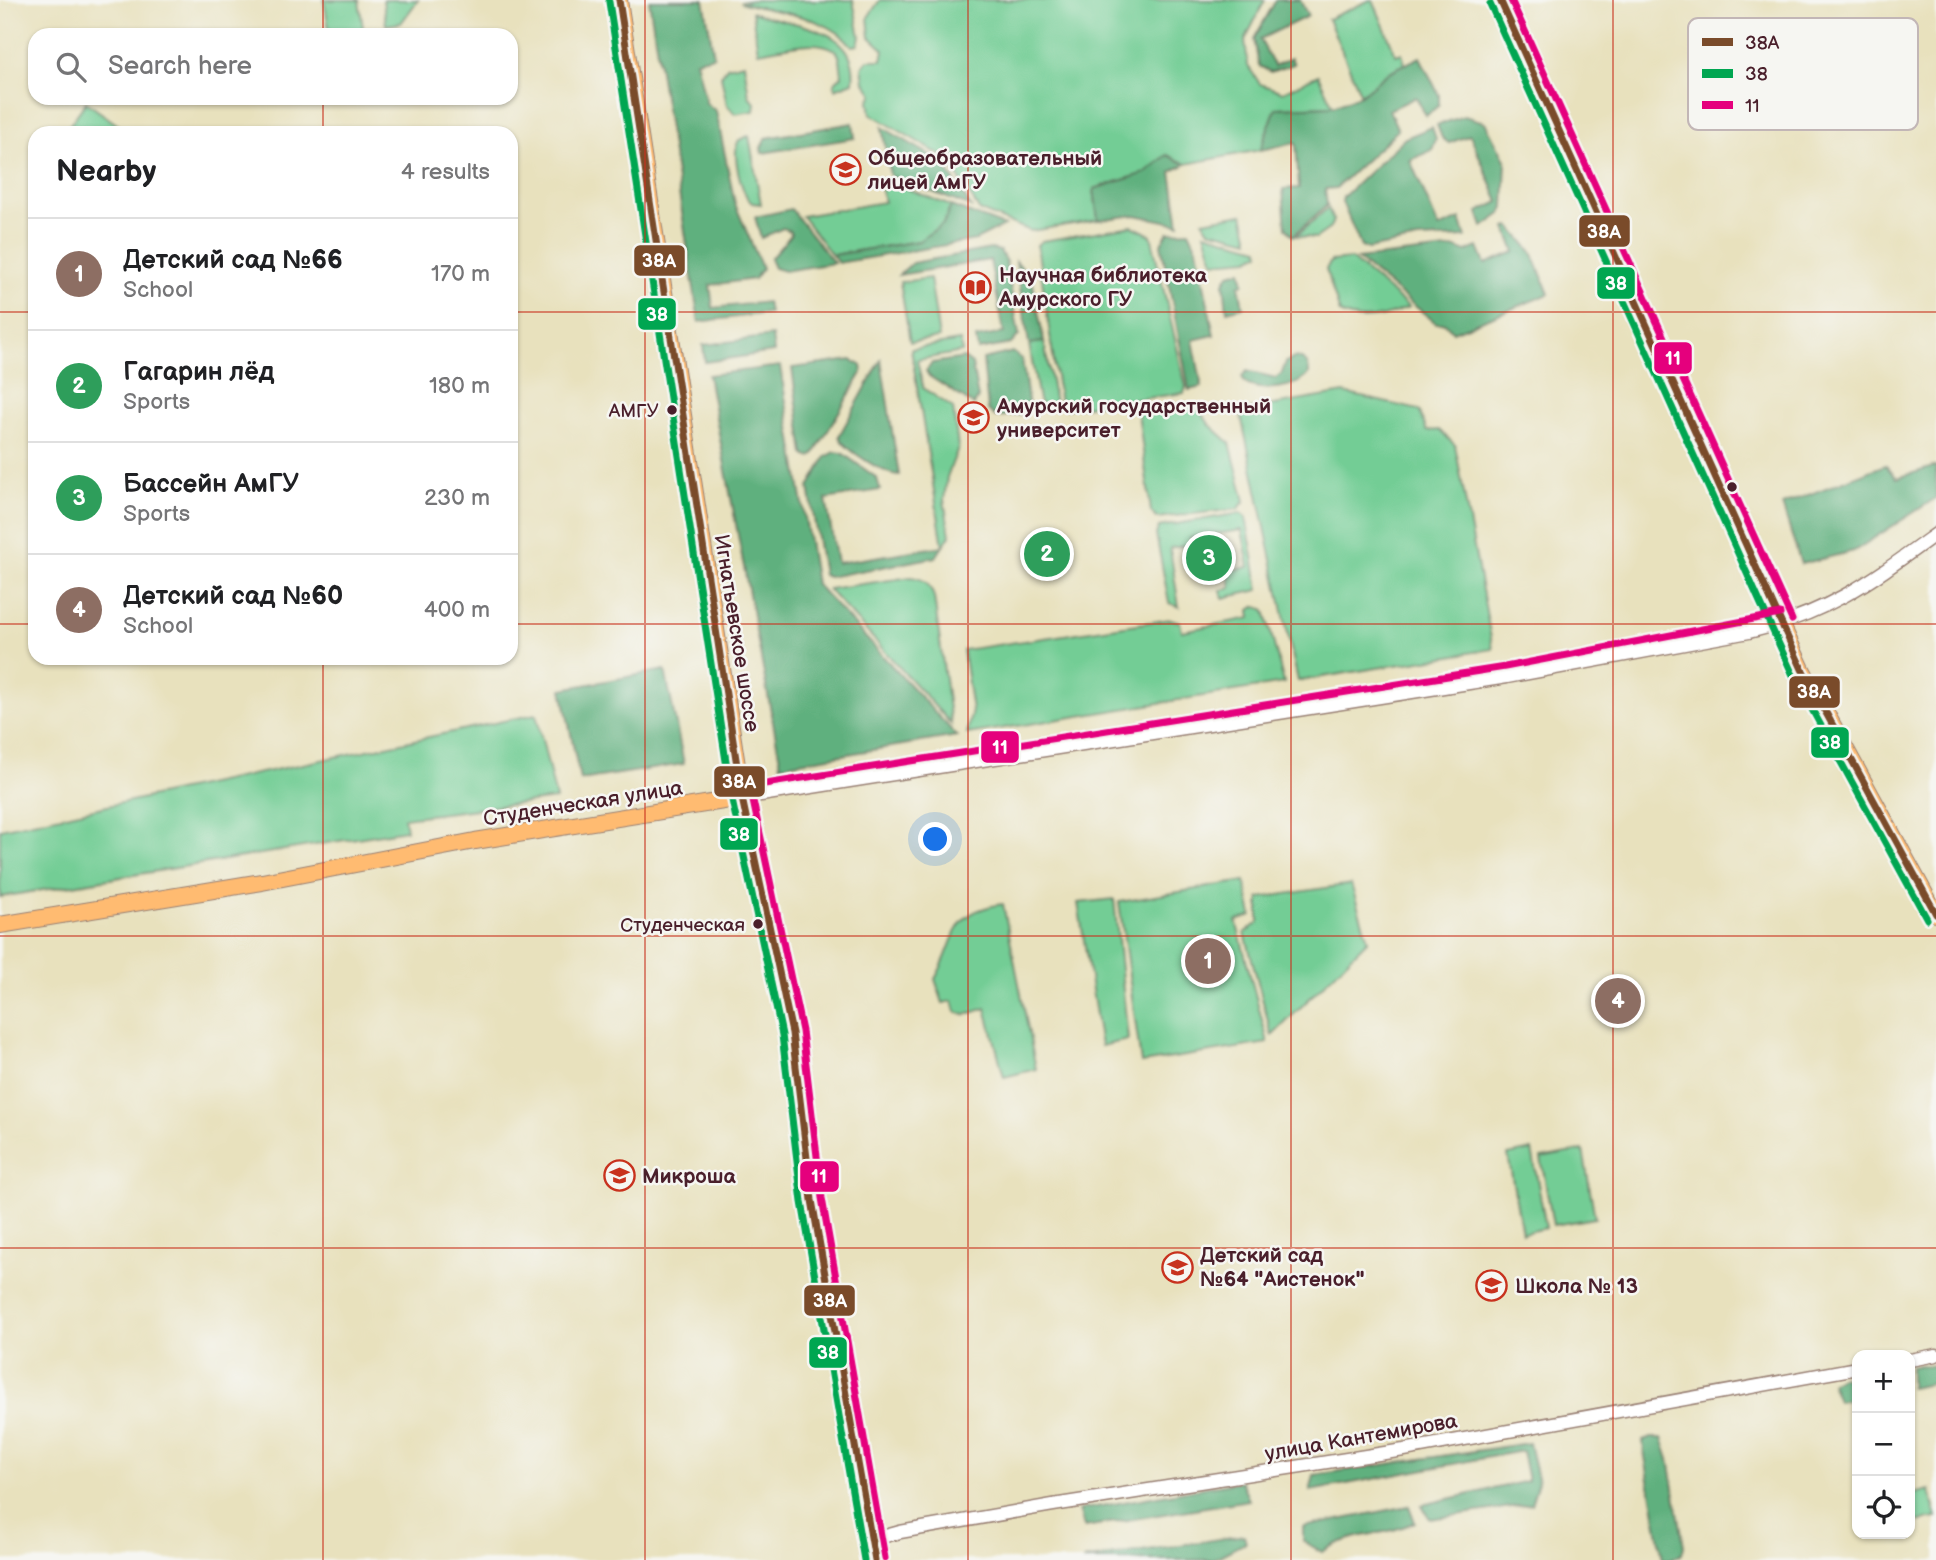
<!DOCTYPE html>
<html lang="en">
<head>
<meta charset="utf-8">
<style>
	:root { --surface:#fff; --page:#f2f2f2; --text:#202124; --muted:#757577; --line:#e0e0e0; --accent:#0f766e }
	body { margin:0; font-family:"Balsamiq Sans",sans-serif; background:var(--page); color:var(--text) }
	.controls { position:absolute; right:21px; bottom:21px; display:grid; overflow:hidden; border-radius:14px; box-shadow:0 2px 5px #0004 }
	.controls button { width:63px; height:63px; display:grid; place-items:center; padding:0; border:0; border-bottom:2px solid var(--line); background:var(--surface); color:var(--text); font:35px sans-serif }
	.you { position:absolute; left:936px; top:840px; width:24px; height:24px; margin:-18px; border:5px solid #fff; border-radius:50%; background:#1a73e8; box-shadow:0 0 0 10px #1a73e833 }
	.badge { display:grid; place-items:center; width:46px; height:46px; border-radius:50%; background:var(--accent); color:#fff; font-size:23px; font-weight:700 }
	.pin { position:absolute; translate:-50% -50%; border:4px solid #fff; box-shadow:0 2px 7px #0006 }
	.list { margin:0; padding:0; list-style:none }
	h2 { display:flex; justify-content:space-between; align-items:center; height:91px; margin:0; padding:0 28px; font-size:30px }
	h2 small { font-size:23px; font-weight:400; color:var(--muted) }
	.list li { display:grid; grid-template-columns:46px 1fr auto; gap:21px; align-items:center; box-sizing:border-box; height:112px; padding:0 28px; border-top:2px solid var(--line) }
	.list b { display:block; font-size:26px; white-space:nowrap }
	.list p { margin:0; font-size:23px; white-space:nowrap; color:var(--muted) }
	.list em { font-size:23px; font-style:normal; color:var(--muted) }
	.icon { flex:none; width:38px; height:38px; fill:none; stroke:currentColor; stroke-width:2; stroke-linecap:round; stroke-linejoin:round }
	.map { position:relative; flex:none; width:1936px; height:1560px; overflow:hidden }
	.search { position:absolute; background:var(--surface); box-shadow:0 2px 5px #0004; left:28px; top:28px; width:490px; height:77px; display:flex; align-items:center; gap:18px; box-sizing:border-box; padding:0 24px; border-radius:21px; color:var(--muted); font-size:26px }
	.panel { position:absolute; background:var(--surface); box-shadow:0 2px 5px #0004; left:28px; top:126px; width:490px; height:539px; border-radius:21px }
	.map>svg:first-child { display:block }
	.green { fill:#73cd95; stroke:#5e7660; stroke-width:2 }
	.forest { fill:#5eb07e; stroke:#546854; stroke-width:2 }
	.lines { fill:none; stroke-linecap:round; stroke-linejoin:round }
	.minor-casing { stroke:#998074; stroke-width:15 }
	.major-casing { stroke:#998074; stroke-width:18 }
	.minor { stroke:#fff; stroke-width:12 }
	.major { stroke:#ffbb71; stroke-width:16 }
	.bus-1-casing { stroke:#f6f6f2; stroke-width:12 }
	.bus-2-casing { stroke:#f6f6f2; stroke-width:12 }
	.bus-3-casing { stroke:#f6f6f2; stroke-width:12 }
	.bus-1 { stroke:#7a4b2a; stroke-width:7 }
	.bus-2 { stroke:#00a651; stroke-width:7 }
	.bus-3 { stroke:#e5007d; stroke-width:7 }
	.grid { fill:none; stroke:#c8321e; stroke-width:2; stroke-opacity:0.55 }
	.bus-dot { fill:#4a1f2b; stroke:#f6f6f2; stroke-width:2.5 }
	.labels { text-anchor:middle; stroke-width:5; stroke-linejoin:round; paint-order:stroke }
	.bus-label { font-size:19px; fill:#4a1f2b; stroke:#f6f6f2; text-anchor:end }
	.poi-label { font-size:21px; font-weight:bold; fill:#4a1f2b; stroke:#f6f6f2; text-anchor:start }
	.street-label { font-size:21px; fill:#4a1f2b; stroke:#f6f6f2 }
	.key { fill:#f6f6f2; stroke:#c2b6b6; stroke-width:2 }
	.key-label { font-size:19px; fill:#4a1f2b }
	.line-badge { stroke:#f6f6f2; stroke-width:2.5 }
	.badge-label { font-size:19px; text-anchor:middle; font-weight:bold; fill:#fff }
</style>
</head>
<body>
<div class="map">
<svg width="1936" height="1560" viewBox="0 0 1936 1560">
	<rect width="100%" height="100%" fill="#f6f6f2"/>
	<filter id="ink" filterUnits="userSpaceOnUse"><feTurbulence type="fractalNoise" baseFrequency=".0143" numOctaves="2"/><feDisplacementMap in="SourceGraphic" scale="14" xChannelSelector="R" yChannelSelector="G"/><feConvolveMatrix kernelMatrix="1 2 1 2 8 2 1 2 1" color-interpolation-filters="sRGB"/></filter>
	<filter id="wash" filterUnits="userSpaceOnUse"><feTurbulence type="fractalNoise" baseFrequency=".00686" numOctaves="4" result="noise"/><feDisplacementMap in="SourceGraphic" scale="28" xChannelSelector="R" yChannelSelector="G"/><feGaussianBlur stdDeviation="1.57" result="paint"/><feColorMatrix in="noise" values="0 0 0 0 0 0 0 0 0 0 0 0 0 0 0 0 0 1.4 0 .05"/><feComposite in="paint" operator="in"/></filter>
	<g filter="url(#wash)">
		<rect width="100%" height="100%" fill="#e8e1bd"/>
		<path class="green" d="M324 0H359L364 35H330Z
			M383 0H418L401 23 386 25Z
			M753 0H853L860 37 858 45 852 46C827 14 777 14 740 2Z
			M880 0H1265L1245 40 1248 66 1260 84 1283 92 1318 75 1333 106 1276 108 1260 150 1186 164 1167 155 1145 173 1094 189 1098 220 1031 231 980 211 947 159 871 114 869 101 873 94 864 81 862 67 868 60H882L884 50 870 37 868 17Z
			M1370 0H1373L1396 55 1402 53 1405 64 1389 72 1361 95 1328 19Z
			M752 12C791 27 860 24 853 82L835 89 834 83 842 76C841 70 841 53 835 50 816 37 780 49 758 52Z
			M744 63 749 96 755 103 754 111 735 114 727 105 721 76 727 67Z
			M86 102 129 133H64Z
			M749 136 761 204 752 203C741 194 731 152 739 140Z
			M885 180 951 206 943 224 919 241 832 255 802 216 884 202 881 188Z
			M1328 208 1333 220 1330 228 1316 238 1296 236Z
			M1243 214 1249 240 1209 230 1203 221Z
			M1132 226 1151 235 1186 387 1184 393 1065 409 1060 404 1037 245 1042 241Z
			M1205 233 1259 248 1260 253 1249 259 1214 262Z
			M1351 259 1409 307C1387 317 1361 324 1340 313L1326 269 1331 261Z
			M930 278 939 338 910 342 900 282Z
			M960 341 962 352 917 360 923 388 953 408 958 448 947 477 944 500 950 535 943 546 911 349Z
			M1044 342 1056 409 1043 407 1039 400 1029 344Z
			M1344 393 1419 410 1427 431 1439 430 1455 445 1493 649 1298 681 1240 411Z
			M1188 404 1198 407 1209 424 1230 443 1245 501 1238 509 1157 518 1151 512 1138 413 1142 409Z
			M1241 513 1246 517 1259 590 1223 598 1221 590 1231 588 1228 571 1249 567 1242 530 1190 538 1191 545 1170 548 1179 607 1169 603 1156 534 1159 527Z
			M911 577C925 579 929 583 934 597L951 724 828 589Z
			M1256 606 1265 610 1284 683 967 734 972 710 963 650 1171 619 1180 622 1182 631 1251 618 1250 610Z
			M536 714 556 799 404 818 406 830 0 897V829Z
			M1245 881 1252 916 1236 921 1268 1043 1141 1063 1119 902Z
			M1351 884 1368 940 1272 1036 1245 933 1259 922V898Z
			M1114 899 1128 1040 1101 1046 1078 903Z
			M1003 904 1036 1069 1004 1077 986 1008 965 1015 956 1012 953 1001 943 1003 935 979C959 938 947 912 1003 904Z
			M1532 1150 1546 1228 1522 1233 1508 1155Z
			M1583 1150 1595 1218 1553 1225 1541 1158Z
			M1930 1490 1936 1518 1910 1523V1495Z"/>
		<path class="forest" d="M649 0H704L714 56 696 60 706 103 716 111 735 204 762 268 754 279 710 285 713 308 767 302 769 313 699 322Z
			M1276 0H1300L1308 16 1260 39 1274 66 1291 58 1294 64 1271 72 1259 66 1254 39Z
			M1420 57 1439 95V105L1426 116 1416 97 1389 110 1398 130 1336 188 1325 189 1327 205 1293 236 1286 228 1283 189 1299 188 1296 143 1260 150 1276 108 1333 106 1361 95 1389 72Z
			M1464 116 1485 122 1506 162 1504 207 1501 214 1483 227 1478 212 1499 202 1470 135 1449 143 1442 138 1437 125Z
			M853 123 855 138 762 153 761 148 766 138Z
			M882 127 942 162 971 207 890 176Z
			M1432 127 1436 139 1432 150 1410 160 1439 228 1460 219 1466 237 1418 239 1368 249 1361 247 1342 202 1343 197 1405 138Z
			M1167 155 1186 164 1171 172 1179 224 1135 215 1098 220 1094 189 1145 173Z
			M951 206 1004 226 976 240 838 263 832 255 919 241 943 224Z
			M791 209 834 263 784 271 774 268 770 259 791 235 790 231 783 228 761 238 755 217Z
			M1510 226 1532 252 1549 294 1453 332 1445 323H1436L1357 259 1456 248 1466 252 1478 247 1485 264 1515 252 1506 228Z
			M1189 231 1197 248 1214 335 1193 340 1202 387 1189 390 1161 244 1168 232Z
			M991 249 1000 251 1006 262 1019 335 1011 344 978 350 976 338 1004 333 990 260 899 275 912 263Z
			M1016 261 1032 279 1044 342 1029 344Z
			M1241 271 1244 283 1239 285 1243 307 1227 311 1224 283 1229 274Z
			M772 336 774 352 705 362 703 345Z
			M1013 352 1022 359 1029 407 1022 414 996 417 988 410 983 359Z
			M1296 357C1306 360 1309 363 1309 374 1300 388 1256 394 1244 382L1242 376 1247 371 1276 378 1282 373 1286 362Z
			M964 358 972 364 978 398 974 405 929 376 926 371 932 363Z
			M851 360 861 365 862 373 813 456 808 457 804 454 792 368Z
			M881 360 899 475C886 475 843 449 839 436Z
			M780 366 816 584 957 736 781 765 708 375Z
			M835 452 842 453 877 478 880 490 826 499 837 563 943 546 936 557 828 577 823 575 809 487 826 457Z
			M1885 465 1897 478 1936 466V498L1854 551 1801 564 1782 505Z
			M665 670 684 764 580 780 562 689Z
			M1919 1365 1936 1366V1383L1910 1388V1367Z
			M1840 1377 1857 1380V1398L1838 1401 1831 1383Z
			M1651 1438H1662L1669 1459 1684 1546 1682 1554 1670 1560 1663 1559 1644 1452 1643 1441Z
			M1529 1443 1538 1482 1531 1504 1430 1519 1422 1505 1528 1481 1522 1451 1310 1491 1314 1475Z
			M1241 1481 1249 1500 1084 1527 1079 1510Z
			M1409 1506 1415 1522C1382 1538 1356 1530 1322 1552L1303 1541V1527Z
			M1244 1535 1246 1542 1212 1560H1083Z"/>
	</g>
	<g filter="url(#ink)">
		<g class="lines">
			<defs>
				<path id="minor" d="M742 798 1507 677 1749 632C1829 613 1871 581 1936 534
					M1910 1360 1936 1355
					M871 1540 900 1532 1053 1505 1404 1450 1857 1368"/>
				<path id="major" d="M619 0 742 798 792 1033 812 1200 875 1560
					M1500 0 1646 329 1802 669 1936 914
					M0 925 262 882 475 841 742 798"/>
			</defs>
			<use href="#minor" class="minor-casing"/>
			<use href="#major" class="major-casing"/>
			<use href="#minor" class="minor"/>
			<use href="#major" class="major"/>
			<defs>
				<path id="bus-1" d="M619 0 742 798 792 1033 812 1200 875 1560
					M1500 0 1802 669 1936 914"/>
				<path id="bus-2" d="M609 2 732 800 782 1035 802 1202 864 1560
					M1490 4 1792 673 1927 919"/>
				<path id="bus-3" d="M1511 0 1792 620
					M740 788 1505 667 1780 614
					M752 796 802 1031 822 1198 885 1558"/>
			</defs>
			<use href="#bus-1" class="bus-1-casing"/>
			<use href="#bus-2" class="bus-2-casing"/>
			<use href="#bus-3" class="bus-3-casing"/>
			<use href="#bus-1" class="bus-1"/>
			<use href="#bus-2" class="bus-2"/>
			<use href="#bus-3" class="bus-3"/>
		</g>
	</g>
	<path class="grid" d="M323 0V35M645 0V1560M968 0V1560M1291 0V1560M1613 0V1560M323 98V133M0 312H35M511 312H1936M0 624H35M511 624H1936M323 658V1560M0 936H1936M0 1248H1936"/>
	<defs>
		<symbol id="school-ring" viewBox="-11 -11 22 22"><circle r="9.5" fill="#f6f6f2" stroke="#c8321e" stroke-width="1.5"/><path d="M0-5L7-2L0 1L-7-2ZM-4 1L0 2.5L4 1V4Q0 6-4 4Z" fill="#c8321e"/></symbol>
		<symbol id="library-ring" viewBox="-11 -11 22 22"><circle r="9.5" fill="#f6f6f2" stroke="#c8321e" stroke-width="1.5"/><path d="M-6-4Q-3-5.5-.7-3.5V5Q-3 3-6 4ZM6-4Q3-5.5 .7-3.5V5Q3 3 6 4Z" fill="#c8321e"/></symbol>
		<symbol id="university-ring" viewBox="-11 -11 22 22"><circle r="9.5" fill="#f6f6f2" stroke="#c8321e" stroke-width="1.5"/><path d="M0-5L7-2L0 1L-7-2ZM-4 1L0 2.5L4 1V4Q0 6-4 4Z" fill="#c8321e"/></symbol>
	</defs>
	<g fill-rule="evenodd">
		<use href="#school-ring" x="828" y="152" width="35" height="35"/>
		<use href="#library-ring" x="958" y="270" width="35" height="35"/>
		<use href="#university-ring" x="956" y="400" width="35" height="35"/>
		<use href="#school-ring" x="602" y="1158" width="35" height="35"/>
		<use href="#school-ring" x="1160" y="1250" width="35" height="35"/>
		<use href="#school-ring" x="1474" y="1268" width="35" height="35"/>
	</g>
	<g class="bus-dot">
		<circle cx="672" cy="410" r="6"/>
		<circle cx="1732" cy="487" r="6"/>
		<circle cx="758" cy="924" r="6"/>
	</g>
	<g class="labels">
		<g class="bus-label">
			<text x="659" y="417">АМГУ</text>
			<text x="745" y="931">Студенческая</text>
		</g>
		<g class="poi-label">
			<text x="868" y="165">Общеобразовательный<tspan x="868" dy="24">лицей АмГУ</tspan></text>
			<text x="999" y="282">Научная библиотека<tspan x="999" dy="24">Амурского ГУ</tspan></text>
			<text x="997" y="413">Амурский государственный<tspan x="997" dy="24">университет</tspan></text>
			<text x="642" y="1183">Микроша</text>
			<text x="1200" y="1262">Детский сад<tspan x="1200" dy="24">№64 "Аистенок"</tspan></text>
			<text x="1515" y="1293">Школа № 13</text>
		</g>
		<g class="street-label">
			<text transform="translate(737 633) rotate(81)" y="7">Игнатьевское шоссе</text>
			<text transform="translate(583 803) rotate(-9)" y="7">Студенческая улица</text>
			<text transform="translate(1361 1437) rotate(-10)" y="7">улица Кантемирова</text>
		</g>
	</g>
	<rect x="1688" y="18" width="230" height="112" rx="10" class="key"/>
	<rect x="1702" y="38" width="31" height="8" fill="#7a4b2a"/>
	<rect x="1702" y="69" width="31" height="9" fill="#00a651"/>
	<rect x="1702" y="101" width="31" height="8" fill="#e5007d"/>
	<g class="key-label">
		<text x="1745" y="49">38А</text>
		<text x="1745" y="80">38</text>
		<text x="1745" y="112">11</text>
	</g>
	<g class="line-badge">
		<rect x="1578" y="214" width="53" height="34" rx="7" fill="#7a4b2a"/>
		<rect x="633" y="244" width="53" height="33" rx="7" fill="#7a4b2a"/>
		<rect x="1596" y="266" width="40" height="34" rx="7" fill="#00a651"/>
		<rect x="637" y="297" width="40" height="34" rx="7" fill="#00a651"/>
		<rect x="1653" y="341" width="40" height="34" rx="7" fill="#e5007d"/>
		<rect x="1788" y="675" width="53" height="34" rx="7" fill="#7a4b2a"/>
		<rect x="1810" y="726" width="40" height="33" rx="7" fill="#00a651"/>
		<rect x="980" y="730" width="40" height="34" rx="7" fill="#e5007d"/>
		<rect x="713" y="765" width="53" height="33" rx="7" fill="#7a4b2a"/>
		<rect x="719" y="817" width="40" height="34" rx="7" fill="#00a651"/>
		<rect x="799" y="1160" width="41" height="33" rx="7" fill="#e5007d"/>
		<rect x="803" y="1284" width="53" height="33" rx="7" fill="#7a4b2a"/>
		<rect x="808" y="1336" width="40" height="33" rx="7" fill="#00a651"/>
	</g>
	<g class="badge-label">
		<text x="1604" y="238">38А</text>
		<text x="659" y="267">38А</text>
		<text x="1616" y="290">38</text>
		<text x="657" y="321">38</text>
		<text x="1673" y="365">11</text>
		<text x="1814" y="698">38А</text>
		<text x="1830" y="749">38</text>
		<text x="1000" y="754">11</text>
		<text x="739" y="788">38А</text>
		<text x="739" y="841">38</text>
		<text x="819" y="1183">11</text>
		<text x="830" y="1307">38А</text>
		<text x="828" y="1359">38</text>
	</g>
</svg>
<div class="controls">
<button>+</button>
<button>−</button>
<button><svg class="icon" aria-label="locate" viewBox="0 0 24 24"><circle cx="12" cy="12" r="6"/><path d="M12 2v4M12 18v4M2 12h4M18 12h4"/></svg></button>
</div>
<div class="you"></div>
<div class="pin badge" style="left:1208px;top:961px;background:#8d6e63">1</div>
<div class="pin badge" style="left:1047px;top:554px;background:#2e9e5b">2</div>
<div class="pin badge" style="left:1209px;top:558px;background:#2e9e5b">3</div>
<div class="pin badge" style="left:1618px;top:1001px;background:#8d6e63">4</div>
<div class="search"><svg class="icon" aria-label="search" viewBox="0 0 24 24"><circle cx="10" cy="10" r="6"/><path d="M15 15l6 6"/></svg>Search here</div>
<section class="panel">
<h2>Nearby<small>4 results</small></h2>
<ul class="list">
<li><span class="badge" style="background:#8d6e63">1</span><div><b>Детский сад №66</b><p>School</p></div><em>170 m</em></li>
<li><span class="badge" style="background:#2e9e5b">2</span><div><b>Гагарин лёд</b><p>Sports</p></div><em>180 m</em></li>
<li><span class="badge" style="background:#2e9e5b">3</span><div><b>Бассейн АмГУ</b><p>Sports</p></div><em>230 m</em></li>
<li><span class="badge" style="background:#8d6e63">4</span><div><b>Детский сад №60</b><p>School</p></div><em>400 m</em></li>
</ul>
</section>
</div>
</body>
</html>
